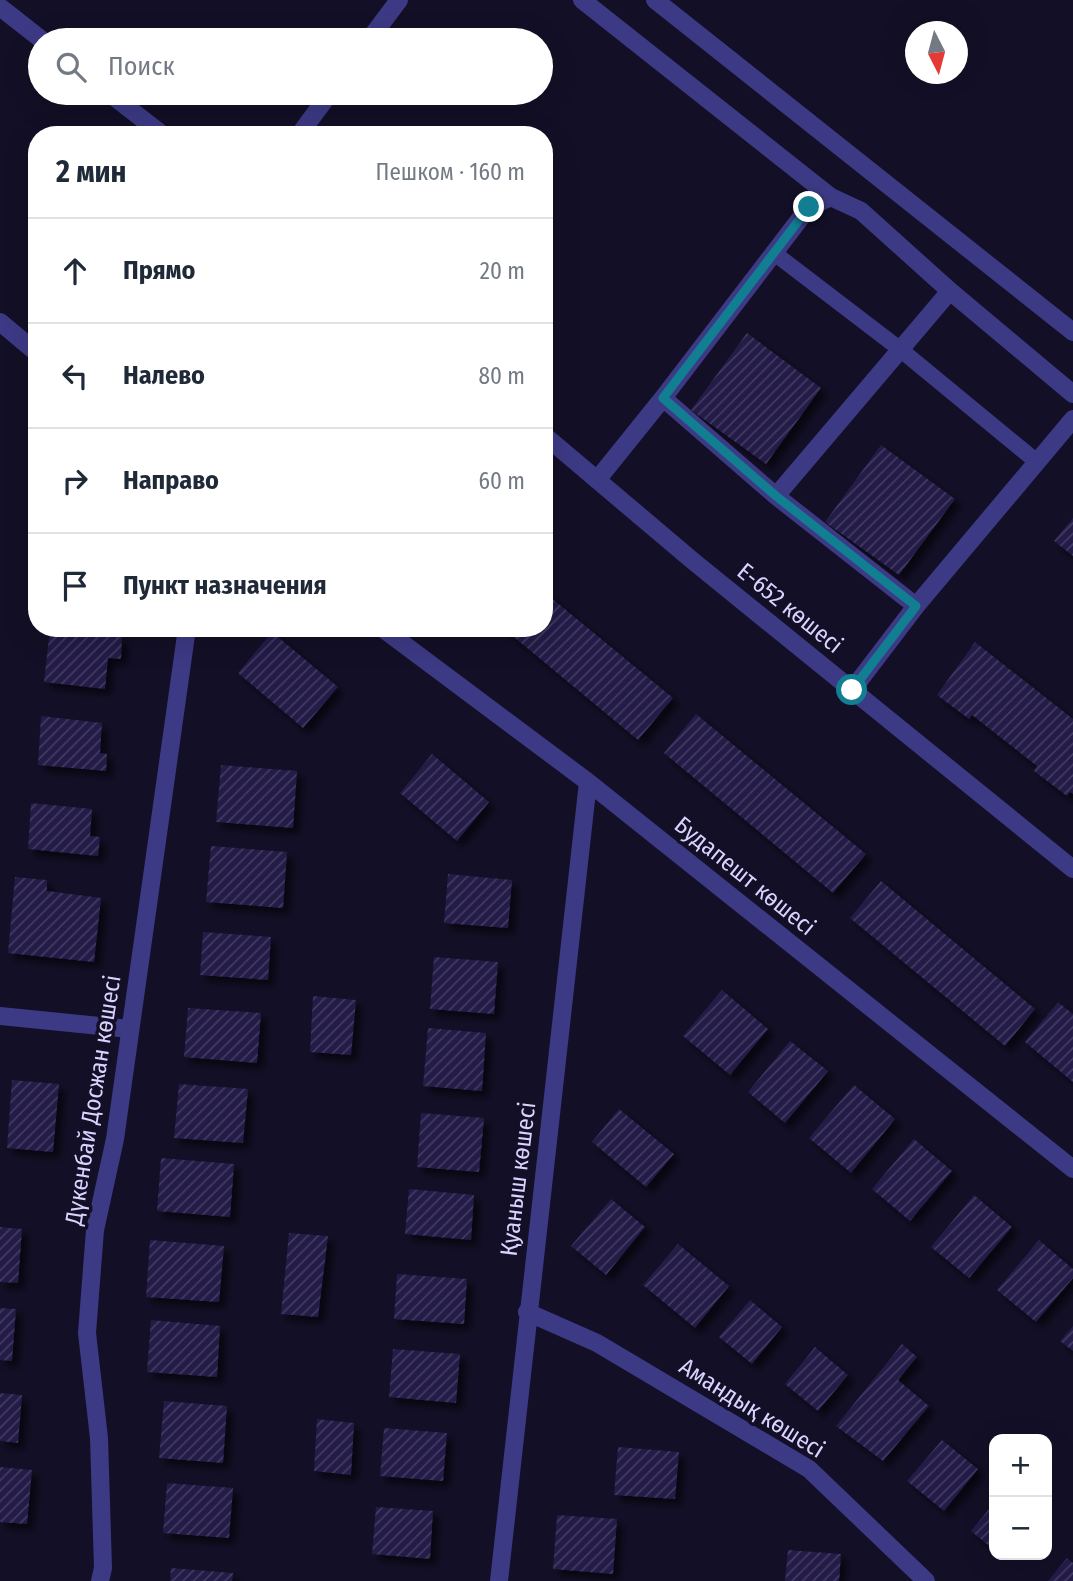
<!DOCTYPE html>
<html lang="ru">
<head>
<meta charset="utf-8">
<style>
	:root { --surface:#fff; --page:#f6f6f7; --text:#1f2937; --muted:#747a83; --line:#e0e1e3 }
	body { margin:0; font-family:"Fira Sans Condensed",sans-serif; background:var(--page); color:var(--text) }
	.controls { position:absolute; right:21px; bottom:21px; display:grid; overflow:hidden; border-radius:14px; box-shadow:0 7px 28px #0002 }
	.controls button { width:63px; height:63px; display:grid; place-items:center; padding:0; border:0; border-bottom:2px solid var(--line); background:var(--surface); color:var(--text); font:35px sans-serif }
	.compass { position:absolute; left:905px; top:21px; width:63px; height:63px; border-radius:50%; background:var(--surface); box-shadow:0 7px 28px #0002; rotate:174deg }
	.stop { position:absolute; width:21px; height:21px; margin:-16px; border:5px solid #117e91; border-radius:50%; background:#fff }
	.stop.end { background:#117e91; border-color:#fff; box-shadow:0 2px 7px #0008 }
	.list { margin:0; padding:0; list-style:none }
	h2 { display:flex; justify-content:space-between; align-items:center; height:91px; margin:0; padding:0 28px; font-size:30px }
	h2 small { font-size:23px; font-weight:400; color:var(--muted) }
	.list li { display:grid; grid-template-columns:46px 1fr auto; gap:21px; align-items:center; box-sizing:border-box; height:105px; padding:0 28px; border-top:2px solid var(--line) }
	.list b { display:block; font-size:26px; white-space:nowrap }
	.list em { font-size:23px; font-style:normal; color:var(--muted) }
	.icon { flex:none; width:38px; height:38px; fill:none; stroke:currentColor; stroke-width:2; stroke-linecap:round; stroke-linejoin:round }
	.map { position:relative; flex:none; width:1073px; height:1581px; overflow:hidden }
	.search { position:absolute; background:var(--surface); box-shadow:0 7px 28px #0002; left:28px; top:28px; width:525px; height:77px; display:flex; align-items:center; gap:18px; box-sizing:border-box; padding:0 24px; border-radius:38px; color:var(--muted); font-size:26px }
	.panel { position:absolute; background:var(--surface); box-shadow:0 7px 28px #0002; left:28px; top:126px; width:525px; height:511px; border-radius:28px }
	.map>svg:first-child { display:block }
	.building { fill:url(#building-hatch); filter:url(#shadow) }
	.lines { fill:none; stroke-linecap:round; stroke-linejoin:round }
	.service { stroke:#3d3a85; stroke-width:16 }
	.minor { stroke:#3d3a85; stroke-width:18 }
	.route { stroke:#117e91; stroke-width:9 }
	.labels { text-anchor:middle; stroke-width:7; stroke-linejoin:round; paint-order:stroke }
	.street-label { font-size:24px; fill:#d9d4ff; stroke:#130f26 }
</style>
</head>
<body>
<div class="map">
<svg width="1073" height="1581" viewBox="0 0 1073 1581">
	<defs>
		<pattern id="building-hatch" width="6" height="6" patternUnits="userSpaceOnUse" patternTransform="scale(1.75)"><rect width="6" height="6" fill="#241b47"/><path d="M-1 1l2-2M0 6l6-6M5 7l2-2" fill="none" stroke="#433b63"/></pattern>
		<filter id="shadow"><feDropShadow dx="6" dy="6" stdDeviation="3.5" flood-color="#0009"/></filter>
	</defs>
	<rect width="100%" height="100%" fill="#130f26"/>
	<path class="building" d="M747 333 821 388 766 464 691 410Z
		M881 445 955 499 899 575 825 522Z
		M1073 518V556L1054 541Z
		M544 592 673 698 638 740 503 628H544Z
		M50 629 122 637 121 659 108 658 105 689 44 682Z
		M272 632 338 687 303 728 238 673Z
		M975 642 1073 719V794L1070 792 1067 796 1034 771 1037 766 972 715 969 719 937 695Z
		M696 714 866 854 833 893 664 753Z
		M41 716 102 723 100 753 107 754 106 771 38 765Z
		M432 754 489 802 457 841 400 793Z
		M221 765 297 771 293 828 216 822Z
		M31 803 92 809 90 836 100 837 98 856 28 849Z
		M211 846 287 852 283 908 206 902Z
		M448 874 512 880 508 928 444 923Z
		M15 877 47 880V891L101 898 94 962 8 953Z
		M881 881 1035 1009 1005 1046 850 918Z
		M203 932 271 937 268 980 200 975Z
		M434 957 498 962 494 1014 430 1009Z
		M722 990 768 1029 730 1075 683 1036Z
		M313 996 356 1000 351 1055 310 1052Z
		M1058 1002 1073 1014V1082L1025 1042Z
		M188 1008 261 1013 257 1063 184 1057Z
		M428 1028 486 1033 482 1091 423 1086Z
		M790 1041 828 1071 785 1123 748 1092Z
		M12 1080 59 1084 53 1152 7 1148Z
		M179 1084 248 1089 243 1143 174 1138Z
		M854 1085 895 1119 851 1173 809 1138Z
		M619 1109 674 1154 646 1187 592 1142Z
		M421 1113 484 1118 479 1172 417 1167Z
		M914 1139 952 1171 910 1221 872 1189Z
		M161 1158 234 1164 230 1217 157 1211Z
		M409 1189 474 1195 471 1240 405 1234Z
		M974 1195 1012 1227 969 1278 931 1247Z
		M611 1199 645 1227 606 1275 571 1246Z
		M0 1227 22 1229 18 1283 0 1282Z
		M289 1233 328 1236 318 1317 281 1314Z
		M150 1240 224 1246 219 1302 146 1297Z
		M1039 1240 1073 1269V1278L1036 1322 997 1290Z
		M678 1244 729 1286 695 1328 643 1285Z
		M397 1274 467 1279 464 1324 394 1319Z
		M750 1300 782 1327 752 1364 719 1337Z
		M0 1308 16 1309 12 1361 0 1360Z
		M151 1320 220 1326 217 1377 147 1372Z
		M1073 1326V1351L1060 1341Z
		M902 1344 917 1357 898 1380 929 1406 883 1461 836 1426Z
		M815 1347 848 1375 818 1411 785 1384Z
		M393 1349 460 1354 456 1403 389 1397Z
		M0 1393 22 1395 18 1443 0 1441Z
		M164 1401 227 1406 223 1463 159 1458Z
		M317 1419 354 1423 351 1475 314 1471Z
		M384 1428 447 1433 443 1481 380 1476Z
		M942 1440 978 1469 944 1511 907 1481Z
		M618 1447 679 1452 675 1499 614 1495Z
		M0 1467 32 1470 27 1524 0 1522Z
		M167 1483 233 1488 229 1538 163 1533Z
		M994 1503V1550L971 1531Z
		M376 1507 433 1511 430 1559 372 1554Z
		M557 1515 617 1519 613 1574 553 1569Z
		M788 1550 841 1554 839 1581H785Z
		M1067 1558 1073 1563V1581H1048Z
		M171 1568 233 1573 232 1581H170Z"/>
	<g class="lines">
		<path class="service" d="M774 253 901 350 1037 462"/>
		<path class="minor" d="M582 0 831 197
			M655 0 1073 332
			M0 7 42 40
			M369 40 399 0
			M109 93 163 135
			M299 135 330 93
			M0 322 37 353
			M544 435 693 561 1073 869
			M597 480 663 398
			M776 496 950 291
			M916 606 776 496 663 398 809 207 831 197 861 211 950 291 1073 394
			M382 628 588 782 1073 1169
			M852 690 916 606 1073 419
			M0 1016 130 1029
			M527 1312 597 1343 809 1469 926 1581
			M100 1581 103 1568 99 1438 87 1333 95 1230 115 1139 187 628
			M499 1581 588 782"/>
	</g>
	<g class="lines">
		<path class="route" d="M809 207 663 398 776 496 916 606 852 690"/>
	</g>
	<g class="labels">
		<g class="street-label">
			<text transform="translate(790 608) rotate(39)" y="8">Е-652 көшесі</text>
			<text transform="translate(745 876) rotate(39)" y="8">Будапешт көшесі</text>
			<text transform="translate(93 1100) rotate(-81)" y="8">Дүкенбай Досжан көшесі</text>
			<text transform="translate(518 1179) rotate(-83)" y="8">Қуаныш көшесі</text>
			<text transform="translate(752 1408) rotate(32)" y="8">Амандық көшесі</text>
		</g>
	</g>
</svg>
<div class="controls">
<button>+</button>
<button>−</button>
</div>
<svg class="compass" viewBox="-18 -18 36 36"><path d="M0-13l5 13h-10z" fill="#e53935"/><path d="M0 13l5-13h-10z" fill="#747a83"/></svg>
<div class="stop" style="left:852px;top:690px"></div>
<div class="stop end" style="left:809px;top:207px"></div>
<div class="search"><svg class="icon" aria-label="search" viewBox="0 0 24 24"><circle cx="10" cy="10" r="6"/><path d="M15 15l6 6"/></svg>Поиск</div>
<section class="panel">
<h2>2 мин<small>Пешком · 160 m</small></h2>
<ul class="list">
<li><svg class="icon" aria-label="ahead" viewBox="0 0 24 24"><path d="M12 20V5M6 11l6-6 6 6"/></svg><div><b>Прямо</b></div><em>20 m</em></li>
<li><svg class="icon" aria-label="left" viewBox="0 0 24 24"><path d="M17 20v-9H6M10 6l-5 5 5 5"/></svg><div><b>Налево</b></div><em>80 m</em></li>
<li><svg class="icon" aria-label="right" viewBox="0 0 24 24"><path d="M7 20v-9h11M14 6l5 5-5 5"/></svg><div><b>Направо</b></div><em>60 m</em></li>
<li><svg class="icon" aria-label="arrive" viewBox="0 0 24 24"><path d="M6 21V4h12l-3 4 3 4H6"/></svg><div><b>Пункт назначения</b></div></li>
</ul>
</section>
</div>
</body>
</html>
